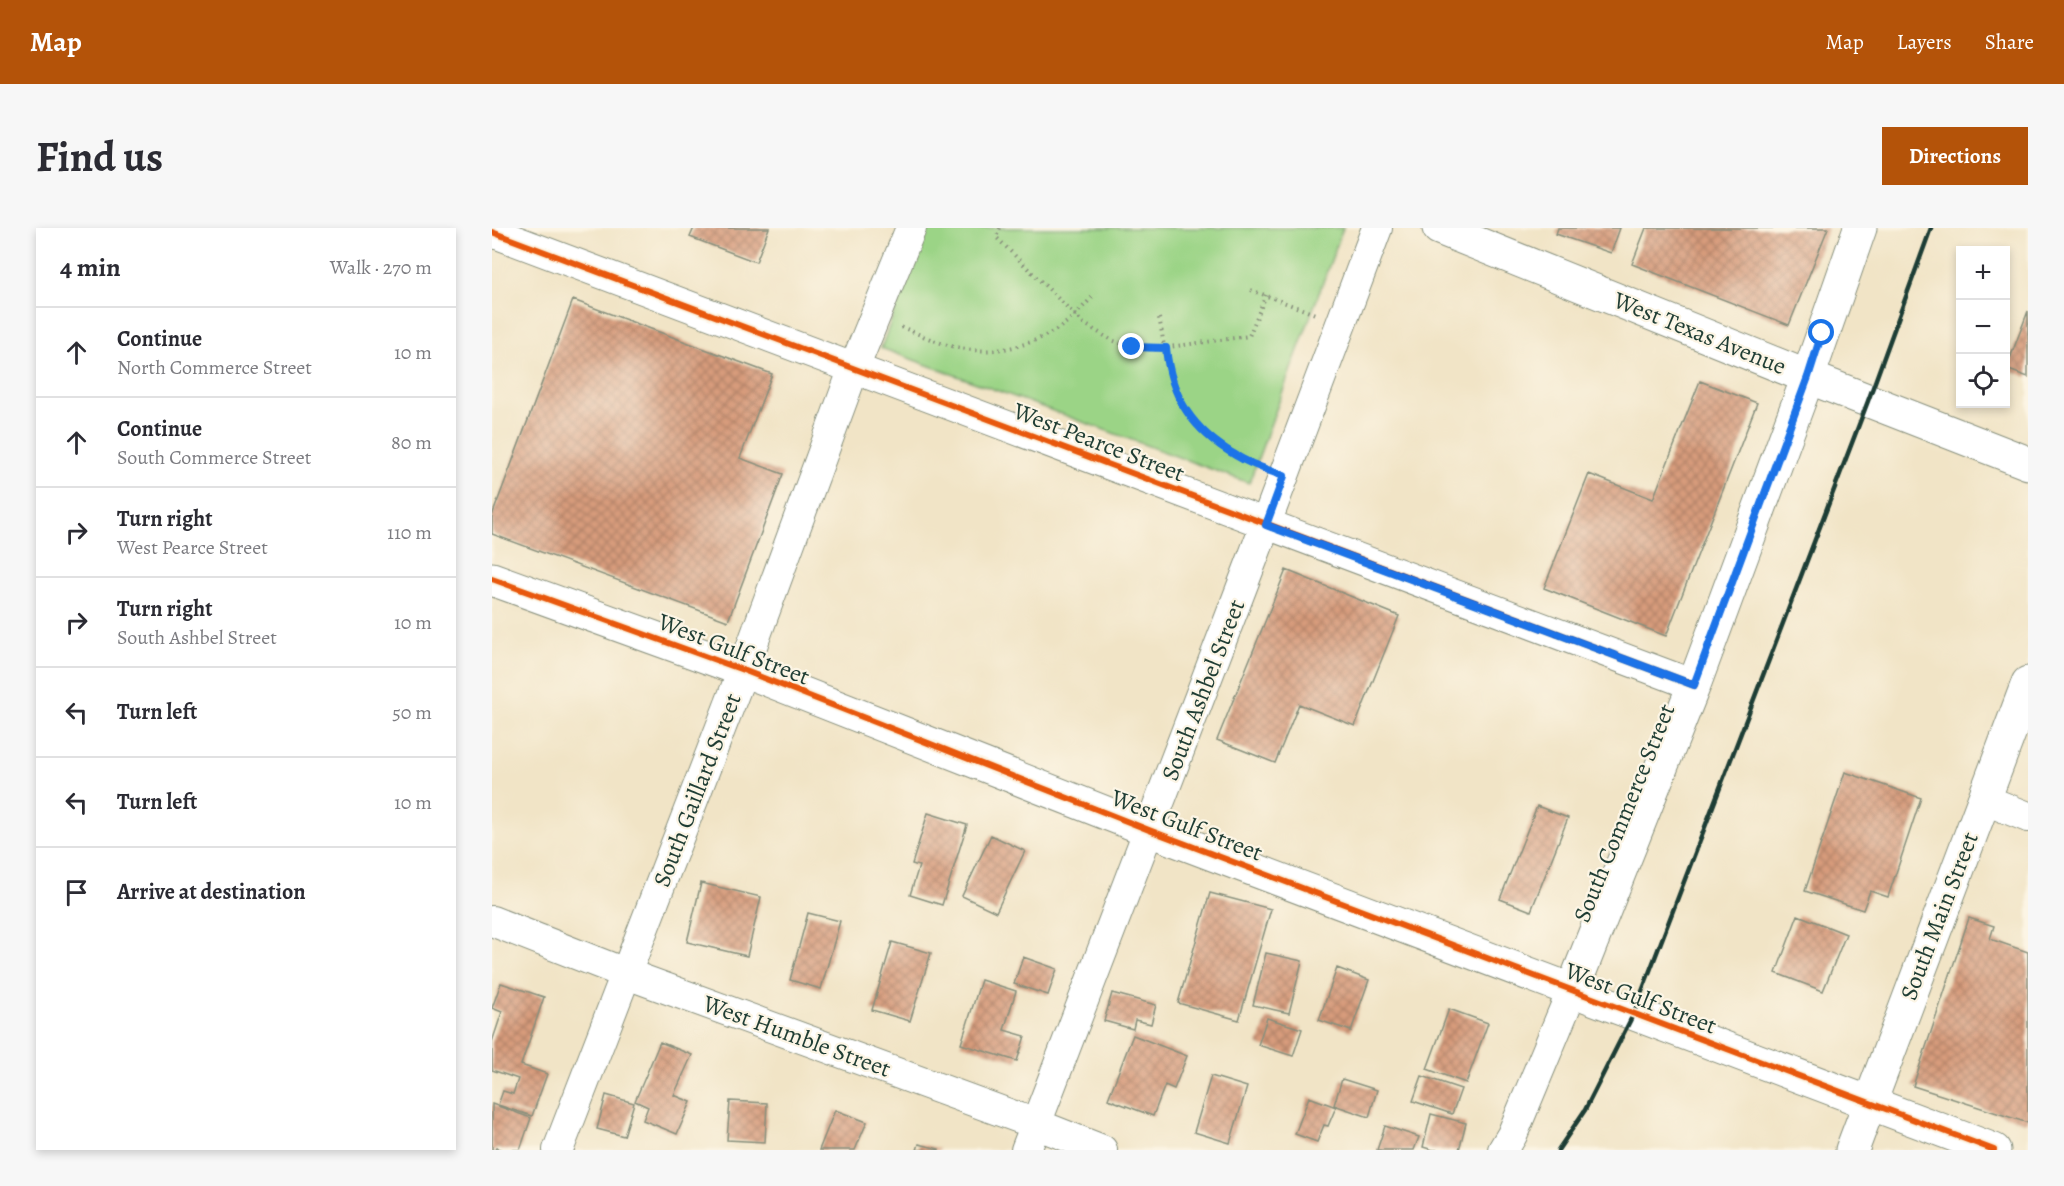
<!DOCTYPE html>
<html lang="en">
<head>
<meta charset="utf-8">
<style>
	:root { --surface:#fff; --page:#f7f7f7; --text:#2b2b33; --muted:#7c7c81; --line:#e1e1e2; --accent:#b45309 }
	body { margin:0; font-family:Alegreya,serif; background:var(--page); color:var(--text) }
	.controls { position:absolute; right:18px; top:18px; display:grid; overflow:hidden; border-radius:0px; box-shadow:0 3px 9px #0003 }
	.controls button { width:54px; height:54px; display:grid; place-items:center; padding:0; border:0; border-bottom:2px solid var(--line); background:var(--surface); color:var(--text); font:30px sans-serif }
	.stop { position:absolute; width:18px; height:18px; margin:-14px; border:4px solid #1a73e8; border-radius:50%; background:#fff }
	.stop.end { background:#1a73e8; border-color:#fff; box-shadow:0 2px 6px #0008 }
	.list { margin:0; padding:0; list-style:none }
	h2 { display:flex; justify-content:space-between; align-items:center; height:78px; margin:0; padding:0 24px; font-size:26px }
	h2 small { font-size:20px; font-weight:400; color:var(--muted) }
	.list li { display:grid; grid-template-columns:39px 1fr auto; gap:18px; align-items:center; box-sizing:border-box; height:90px; padding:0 24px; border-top:2px solid var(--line) }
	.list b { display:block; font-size:22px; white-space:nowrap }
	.list p { margin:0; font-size:20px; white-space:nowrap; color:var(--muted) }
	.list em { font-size:20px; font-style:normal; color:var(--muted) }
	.icon { flex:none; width:33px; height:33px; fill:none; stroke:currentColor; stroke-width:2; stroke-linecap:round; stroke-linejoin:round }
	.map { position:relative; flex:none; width:1536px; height:922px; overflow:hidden; border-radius:0px }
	header { display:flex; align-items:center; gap:36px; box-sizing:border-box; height:84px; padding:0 30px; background:var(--accent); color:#fff }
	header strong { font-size:28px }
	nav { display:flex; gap:33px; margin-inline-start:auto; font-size:21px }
	.intro { display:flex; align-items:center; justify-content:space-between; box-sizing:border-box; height:144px; padding:0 36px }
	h1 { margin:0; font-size:42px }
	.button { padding:15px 27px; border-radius:0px; background:var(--accent); color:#fff; font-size:21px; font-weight:700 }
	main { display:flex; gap:36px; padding:0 36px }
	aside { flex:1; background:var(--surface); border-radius:0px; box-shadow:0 3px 9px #0003 }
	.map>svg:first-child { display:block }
	.green { fill:#9bd486; stroke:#5d885d; stroke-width:1.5 }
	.building { fill:url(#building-cross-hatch) }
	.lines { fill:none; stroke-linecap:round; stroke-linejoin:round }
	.minor-casing { stroke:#88907d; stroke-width:32 }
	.tertiary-casing { stroke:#88907d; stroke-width:35 }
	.secondary-casing { stroke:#88907d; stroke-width:35 }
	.path { stroke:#88907d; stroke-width:4; stroke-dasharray:1.5 4.5; stroke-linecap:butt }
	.minor { stroke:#fff; stroke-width:30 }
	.tertiary { stroke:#fff; stroke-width:33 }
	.secondary { stroke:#fff; stroke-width:33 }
	.rail { stroke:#1f3d34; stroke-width:4.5 }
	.cycleway-casing { stroke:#fcf5e5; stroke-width:10 }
	.cycleway { stroke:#e8590c; stroke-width:6 }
	.route { stroke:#1a73e8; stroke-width:8 }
	.labels { text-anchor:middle; stroke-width:4.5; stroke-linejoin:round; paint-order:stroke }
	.street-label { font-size:24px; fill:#1f3d34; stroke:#fcf5e5 }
</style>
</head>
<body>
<header>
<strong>Map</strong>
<nav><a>Map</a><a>Layers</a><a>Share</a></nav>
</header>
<div class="intro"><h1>Find us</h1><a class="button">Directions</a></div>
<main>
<aside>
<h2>4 min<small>Walk · 270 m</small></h2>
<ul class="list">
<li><svg class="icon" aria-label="ahead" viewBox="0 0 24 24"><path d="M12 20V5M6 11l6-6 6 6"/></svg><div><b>Continue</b><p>North Commerce Street</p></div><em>10 m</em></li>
<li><svg class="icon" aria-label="ahead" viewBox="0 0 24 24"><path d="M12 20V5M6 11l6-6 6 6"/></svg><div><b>Continue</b><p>South Commerce Street</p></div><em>80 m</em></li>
<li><svg class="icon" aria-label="right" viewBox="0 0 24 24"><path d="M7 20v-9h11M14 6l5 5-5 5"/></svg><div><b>Turn right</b><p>West Pearce Street</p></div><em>110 m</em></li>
<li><svg class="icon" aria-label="right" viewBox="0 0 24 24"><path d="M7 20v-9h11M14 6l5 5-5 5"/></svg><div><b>Turn right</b><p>South Ashbel Street</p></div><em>10 m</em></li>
<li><svg class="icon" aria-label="left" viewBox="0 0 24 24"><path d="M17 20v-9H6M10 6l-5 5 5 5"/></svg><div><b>Turn left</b></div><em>50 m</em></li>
<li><svg class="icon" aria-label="left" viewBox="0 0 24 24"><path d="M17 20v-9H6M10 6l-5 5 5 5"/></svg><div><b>Turn left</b></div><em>10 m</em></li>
<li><svg class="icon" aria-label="arrive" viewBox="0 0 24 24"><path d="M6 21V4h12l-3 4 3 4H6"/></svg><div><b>Arrive at destination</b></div></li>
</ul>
</aside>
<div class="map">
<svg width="1536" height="922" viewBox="0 0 1536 922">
	<defs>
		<pattern id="building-cross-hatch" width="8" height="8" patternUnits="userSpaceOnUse" patternTransform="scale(1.5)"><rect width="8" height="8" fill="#d79b7c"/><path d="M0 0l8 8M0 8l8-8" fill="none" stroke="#ae8066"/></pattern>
	</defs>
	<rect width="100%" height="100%" fill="#fcf5e5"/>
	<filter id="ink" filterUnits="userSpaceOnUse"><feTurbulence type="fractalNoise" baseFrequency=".0167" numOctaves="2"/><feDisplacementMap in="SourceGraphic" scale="12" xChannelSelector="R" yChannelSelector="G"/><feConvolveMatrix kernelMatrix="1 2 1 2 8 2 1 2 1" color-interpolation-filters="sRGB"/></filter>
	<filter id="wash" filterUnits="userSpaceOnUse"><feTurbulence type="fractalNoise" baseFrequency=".008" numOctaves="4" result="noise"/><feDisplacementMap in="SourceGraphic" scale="24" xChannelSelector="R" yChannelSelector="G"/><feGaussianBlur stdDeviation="1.35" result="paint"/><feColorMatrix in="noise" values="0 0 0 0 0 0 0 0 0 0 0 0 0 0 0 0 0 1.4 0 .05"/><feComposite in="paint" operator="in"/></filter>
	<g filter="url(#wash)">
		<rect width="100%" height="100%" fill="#f1e4c6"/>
		<path class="green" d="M433 0H851L757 255 389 120Z"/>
		<g id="blocks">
			<path class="building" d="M202 0H277L264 34 198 9Z
				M1066 0H1128L1119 25 1064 6Z
				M1154 0H1336L1297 97 1140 36Z
				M81 72 280 146 248 230 291 246 236 393 0 306V288Z
				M1536 83V149L1514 141Z
				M1208 153 1265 175 1174 408 1052 360 1097 246 1161 271Z
				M794 342 907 388 863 498 807 476 783 535 725 512Z
				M1353 544 1429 570 1396 669 1378 663 1371 682 1313 663Z
				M1045 578 1076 590 1039 683 1008 671Z
				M436 585 475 597 450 677 418 667 427 638 420 636Z
				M499 607 533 623 504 684 470 668Z
				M209 655 269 669 255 728 195 714Z
				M718 665 779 681 747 792 686 775Z
				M316 685 348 693 329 761 298 752Z
				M1306 687 1354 706 1331 763 1284 745Z
				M1477 690 1502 698 1498 711 1536 724V895L1421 858Z
				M400 714 439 725 418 793 380 782Z
				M774 725 810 733 797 785 761 777Z
				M531 729 565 741 556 767 522 756Z
				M845 740 877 752 859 803 827 792Z
				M489 752 524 763 512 802 533 808 525 833 469 816Z
				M9 755 52 769 29 837 55 846 40 888 6 877 11 863 21 866 26 851 0 842V814L10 784 0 780Z
				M620 765 664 777 659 796 643 792 641 801 612 793Z
				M957 781 996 795 974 855 935 841Z
				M775 790 810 801 801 828 766 817Z
				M641 807 695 828 682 861 673 857 661 888 616 871Z
				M168 814 200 827 182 867 199 874 185 906 151 892 156 879 143 873Z
				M719 848 755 859 738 915 702 904Z
				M930 848 969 861 960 886 921 873Z
				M850 851 885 862 877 889 842 877Z
				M114 867 142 875 132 908 105 901Z
				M817 869 844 879 836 898 832 897 825 914 803 906Z
				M238 873 275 875 273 914 235 912Z
				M0 876 39 890 28 922H10L4 920 3 922H0Z
				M343 882 375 894 363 922H327Z
				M939 886 974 895 967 922H941L931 919Z
				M893 898 927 909 922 922H885Z
				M427 916 447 921V922H425Z"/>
		</g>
	</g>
	<g filter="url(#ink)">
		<use href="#blocks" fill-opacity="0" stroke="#88907d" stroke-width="1.5"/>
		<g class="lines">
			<defs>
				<path id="minor" d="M0 4 1202 457
					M1491 571 1536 589
					M0 693 135 746 544 896 610 922
					M66 922 251 442 362 140 419 0
					M534 922 759 335 885 0
					M1011 922 1020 907 1080 763"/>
				<path id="tertiary" d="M0 351 251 442 657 602 1502 922
					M1080 763 1202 457 1316 149 1368 0"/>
				<path id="secondary" d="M947 0 1316 149 1536 235
					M1360 922 1536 455"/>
			</defs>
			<use href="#minor" class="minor-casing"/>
			<use href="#tertiary" class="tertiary-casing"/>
			<use href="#secondary" class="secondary-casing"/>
			<path class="path" d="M508 0 504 9 591 95 619 112 640 119 663 121 757 108 774 67
				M759 62 823 86
				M667 90C671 107 672 124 676 140 687 189 722 220 767 237
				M409 99C430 107 451 118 474 121 503 126 537 118 562 103 578 94 591 79 603 66"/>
			<use href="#minor" class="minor"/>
			<use href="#tertiary" class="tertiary"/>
			<use href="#secondary" class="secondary"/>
			<path class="rail" d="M1066 922 1093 882 1141 787 1376 173 1439 0"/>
			<defs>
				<path id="cycleway" d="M0 4 1202 457
					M0 351 251 442 657 602 1502 922"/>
			</defs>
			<use href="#cycleway" class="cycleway-casing"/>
			<use href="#cycleway" class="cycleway"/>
		</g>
	</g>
	<g class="lines" filter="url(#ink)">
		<path class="route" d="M640 119 674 120C679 170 701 203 745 228 759 237 777 242 792 248L774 297 1202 457 1316 149 1330 105"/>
	</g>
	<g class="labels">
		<g class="street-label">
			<text transform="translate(1208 105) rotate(22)" y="8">West Texas Avenue</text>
			<text transform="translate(607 214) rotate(21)" y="8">West Pearce Street</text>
			<text transform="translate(242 421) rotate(21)" y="8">West Gulf Street</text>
			<text transform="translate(711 462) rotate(-69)" y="8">South Ashbel Street</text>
			<text transform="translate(205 562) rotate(-69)" y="8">South Gaillard Street</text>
			<text transform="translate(1132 585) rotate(-68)" y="8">South Commerce Street</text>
			<text transform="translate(695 597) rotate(21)" y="8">West Gulf Street</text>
			<text transform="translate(1447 688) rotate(-69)" y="8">South Main Street</text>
			<text transform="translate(1149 770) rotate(21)" y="8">West Gulf Street</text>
			<text transform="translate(305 808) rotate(20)" y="8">West Humble Street</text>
		</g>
	</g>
</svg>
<div class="controls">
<button>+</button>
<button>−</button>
<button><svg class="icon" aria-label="locate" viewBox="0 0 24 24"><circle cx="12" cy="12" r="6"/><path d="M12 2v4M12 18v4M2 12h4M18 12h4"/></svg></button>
</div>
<div class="stop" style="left:1330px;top:105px"></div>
<div class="stop end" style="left:640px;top:119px"></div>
</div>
</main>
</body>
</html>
